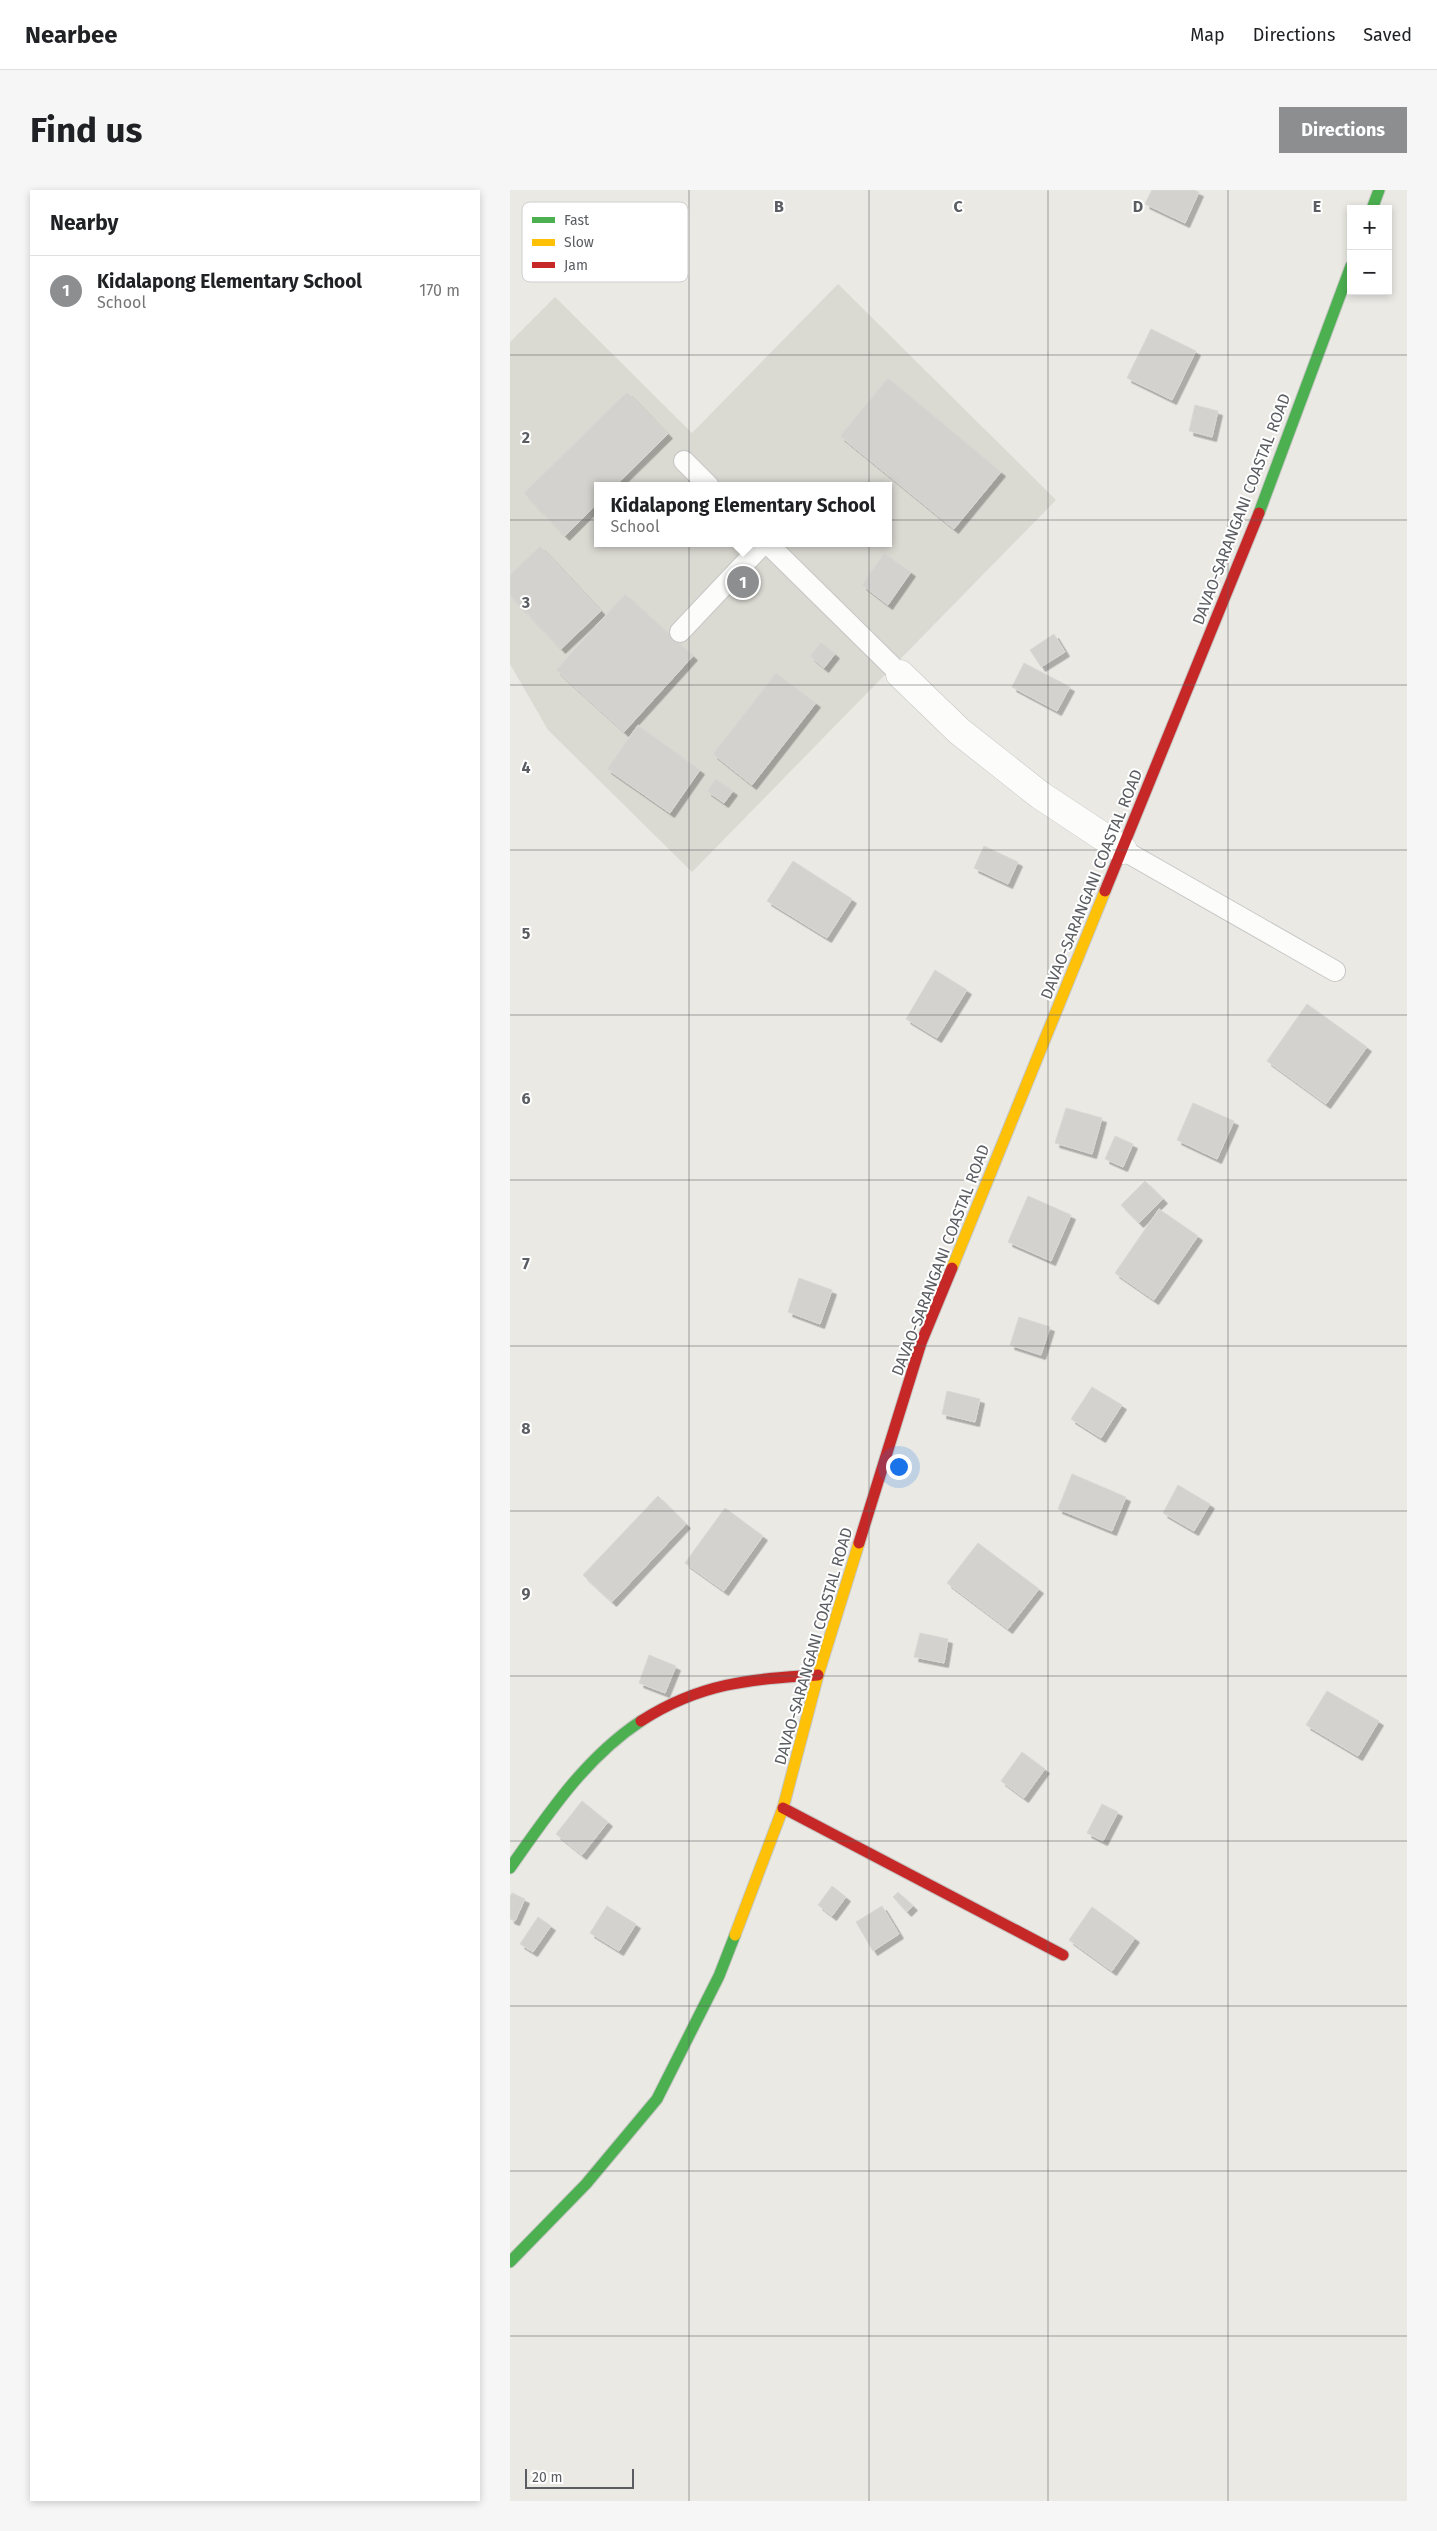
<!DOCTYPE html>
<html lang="en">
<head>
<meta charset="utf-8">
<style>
	:root { --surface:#fff; --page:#f6f6f6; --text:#202124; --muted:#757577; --line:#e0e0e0; --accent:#8c8e8f }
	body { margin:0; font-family:"Fira Sans",sans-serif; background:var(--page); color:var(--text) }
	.controls { position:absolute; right:15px; top:15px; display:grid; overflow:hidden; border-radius:0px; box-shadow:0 2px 8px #0003 }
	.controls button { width:45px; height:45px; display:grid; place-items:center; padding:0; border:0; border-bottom:1px solid var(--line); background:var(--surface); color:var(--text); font:25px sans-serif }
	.scale { position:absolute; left:15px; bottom:12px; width:109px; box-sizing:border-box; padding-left:5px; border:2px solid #5a5d61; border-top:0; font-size:14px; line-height:18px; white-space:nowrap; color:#5a5d61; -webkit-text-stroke:4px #fff; paint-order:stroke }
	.you { position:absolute; left:388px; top:1276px; width:18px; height:18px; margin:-12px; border:4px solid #fff; border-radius:50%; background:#1a73e8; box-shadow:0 0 0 8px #1a73e833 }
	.badge { display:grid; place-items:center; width:32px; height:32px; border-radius:50%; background:var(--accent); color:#fff; font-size:16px; font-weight:700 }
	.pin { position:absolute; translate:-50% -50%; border:2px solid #fff; box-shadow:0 1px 5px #0006 }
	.popup { position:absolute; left:84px; top:292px; width:298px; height:65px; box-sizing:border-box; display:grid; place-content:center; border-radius:0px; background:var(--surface); filter:drop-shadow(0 1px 4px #0005); font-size:16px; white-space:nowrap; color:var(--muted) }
	.popup b { font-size:19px; color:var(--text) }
	.popup::after { content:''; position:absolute; left:50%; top:100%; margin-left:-10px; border:10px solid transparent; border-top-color:var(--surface) }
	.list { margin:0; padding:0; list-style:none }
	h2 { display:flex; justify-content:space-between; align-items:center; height:65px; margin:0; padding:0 20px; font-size:21px }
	h2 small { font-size:16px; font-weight:400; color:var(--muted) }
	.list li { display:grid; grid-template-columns:32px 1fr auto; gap:15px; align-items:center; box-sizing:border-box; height:70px; padding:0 20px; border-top:1px solid var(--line) }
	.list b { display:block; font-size:19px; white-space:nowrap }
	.list p { margin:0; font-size:16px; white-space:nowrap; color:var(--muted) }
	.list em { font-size:16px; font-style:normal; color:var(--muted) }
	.map { position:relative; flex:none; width:897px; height:2311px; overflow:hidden; border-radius:0px }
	header { display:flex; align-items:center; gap:30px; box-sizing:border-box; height:70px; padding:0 25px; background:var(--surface); border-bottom:1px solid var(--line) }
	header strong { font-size:24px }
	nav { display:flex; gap:28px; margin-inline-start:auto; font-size:18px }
	.intro { display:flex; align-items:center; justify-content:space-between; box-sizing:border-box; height:120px; padding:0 30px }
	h1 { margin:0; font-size:35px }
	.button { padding:12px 22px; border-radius:0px; background:var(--accent); color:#fff; font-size:18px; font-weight:700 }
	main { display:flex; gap:30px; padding:0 30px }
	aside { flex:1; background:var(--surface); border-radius:0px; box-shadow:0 2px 8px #0003 }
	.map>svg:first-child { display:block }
	.education { fill:#dad9d2; fill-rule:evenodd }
	.building { fill:#d3d2cf; stroke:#d9d8d4; filter:url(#shadow) }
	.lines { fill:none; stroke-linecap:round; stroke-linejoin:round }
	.lane-casing { stroke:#c6c7c6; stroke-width:22 }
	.street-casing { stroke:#c6c7c6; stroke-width:29 }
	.fast-casing { stroke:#c5c6c4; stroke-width:13 }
	.slow-casing { stroke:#c5c6c4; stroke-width:13 }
	.jam-casing { stroke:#c5c6c4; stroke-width:13 }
	.lane { stroke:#fcfcfb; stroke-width:20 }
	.street { stroke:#fcfcfb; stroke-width:28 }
	.fast { stroke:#4caf50; stroke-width:11 }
	.slow { stroke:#ffc107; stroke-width:11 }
	.jam { stroke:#c62828; stroke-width:11 }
	.grid { fill:none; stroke:#5a5d61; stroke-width:1; stroke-opacity:0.55 }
	.labels { text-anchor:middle; stroke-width:4; stroke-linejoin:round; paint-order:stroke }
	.street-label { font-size:16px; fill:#5a5d61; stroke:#fff }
	.key { fill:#fff; stroke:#ceced0; stroke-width:1 }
	.key-label { font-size:14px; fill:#5a5d61 }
	.grid-label { font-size:16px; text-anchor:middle; font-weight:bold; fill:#5a5d61; stroke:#fff; stroke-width:4; stroke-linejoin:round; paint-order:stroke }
</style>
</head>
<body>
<header>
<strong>Nearbee</strong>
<nav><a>Map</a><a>Directions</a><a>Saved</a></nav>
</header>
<div class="intro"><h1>Find us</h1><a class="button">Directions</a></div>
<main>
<aside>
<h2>Nearby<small></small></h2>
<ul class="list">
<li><span class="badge">1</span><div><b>Kidalapong Elementary School</b><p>School</p></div><em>170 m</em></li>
</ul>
</aside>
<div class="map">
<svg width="897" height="2311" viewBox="0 0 897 2311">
	<defs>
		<filter id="shadow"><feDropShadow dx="4.5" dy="4.5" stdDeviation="0" flood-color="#0004"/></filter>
	</defs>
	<rect width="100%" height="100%" fill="#eae9e4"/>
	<path class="education" d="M328 94 546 310 182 682 38 540 0 474V152L45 107 182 243ZM88 296H378V353H88Z"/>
	<path class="building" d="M642 0H684L689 2 675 33 635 14Z
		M641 139 686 161 662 210 617 188Z
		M378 188 491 282 444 339 330 246Z
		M117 202 158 244 105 296H88V313L55 346 14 303Z
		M685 215 708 221 702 247 679 241Z
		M30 356 91 421 51 459 0 405V385Z
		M374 363 401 382 378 415 352 395Z
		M115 404 183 466 114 542 46 480Z
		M544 444 555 462 531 477 520 460Z
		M311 452 325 464 314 478 300 466Z
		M514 473 560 497 547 521 502 497Z
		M266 483 306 513 242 595 203 564Z
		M128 535 190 580 160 623 97 579Z
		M206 589 223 601 214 613 197 601Z
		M474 656 508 672 498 694 464 678Z
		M283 671 342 709 317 748 257 711Z
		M425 780 457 800 427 848 396 829Z
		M797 814 857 857 816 914 757 871Z
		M683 913 724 931 707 969 667 950Z
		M556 918 592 928 582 964 545 953Z
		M605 946 623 954 613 977 595 969Z
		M635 991 653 1009 629 1033 611 1015Z
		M518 1006 561 1025 541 1071 498 1052Z
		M649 1019 688 1046 644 1110 605 1083Z
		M289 1088 322 1100 310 1134 278 1122Z
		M509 1127 540 1137 531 1165 500 1155Z
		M582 1197 612 1215 591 1248 561 1229Z
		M437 1201 470 1209 465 1232 432 1224Z
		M562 1284 616 1307 602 1341 548 1319Z
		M668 1295 700 1314 684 1341 653 1323Z
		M148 1306 176 1334 102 1412 73 1385Z
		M215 1318 253 1346 214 1401 175 1373Z
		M468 1353 529 1399 498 1439 437 1393Z
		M410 1443 438 1449 434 1473 404 1467Z
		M139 1465 166 1476 155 1503 129 1493Z
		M817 1501 869 1531 848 1566 796 1535Z
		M512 1562 535 1579 514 1608 491 1591Z
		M72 1611 98 1632 72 1665 46 1644Z
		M592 1614 608 1622 593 1651 577 1643Z
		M322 1696 336 1707 322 1726 308 1715Z
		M388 1702 403 1716 397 1722 383 1707Z
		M2 1703 15 1709 5 1731 0 1729V1707Z
		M97 1716 126 1734 109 1761 80 1743Z
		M372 1716 389 1744 363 1761 346 1732Z
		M582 1717 625 1748 602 1781 559 1750Z
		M28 1727 41 1736 23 1762 10 1754Z"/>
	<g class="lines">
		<defs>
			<path id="lane" d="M174 271 199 296
				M257 353 390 484
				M170 442 254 353
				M613 660 825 781"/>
			<path id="street" d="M390 484 449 541 530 605 613 660"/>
			<path id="fast" d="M862 19 869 0
				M749 323 841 76
				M0 1678C38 1624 75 1568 131 1531
				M0 2072 76 1994 147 1909 209 1786 225 1745"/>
			<path id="slow" d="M442 1078 595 701
				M225 1745 273 1618 308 1485 349 1353"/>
			<path id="jam" d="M595 701 749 323
				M349 1353 411 1153 442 1078
				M131 1531C190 1493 240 1489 308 1485
				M273 1618 553 1765"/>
		</defs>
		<use href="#lane" class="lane-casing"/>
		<use href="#street" class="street-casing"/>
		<use href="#fast" class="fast-casing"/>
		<use href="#slow" class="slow-casing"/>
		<use href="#jam" class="jam-casing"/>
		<use href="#lane" class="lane"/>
		<use href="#street" class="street"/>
		<use href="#fast" class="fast"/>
		<use href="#slow" class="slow"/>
		<use href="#jam" class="jam"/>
	</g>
	<path class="grid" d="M179 0V2311M359 0V2311M538 0V2311M718 0V2311M0 165H897M0 330H897M0 495H897M0 660H897M0 825H897M0 990H897M0 1156H897M0 1321H897M0 1486H897M0 1651H897M0 1816H897M0 1981H897M0 2146H897"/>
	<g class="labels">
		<g class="street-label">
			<text transform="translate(731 319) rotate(-69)" y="6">DAVAO-SARANGANI COASTAL ROAD</text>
			<text transform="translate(581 694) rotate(-68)" y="6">DAVAO-SARANGANI COASTAL ROAD</text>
			<text transform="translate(430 1070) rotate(-69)" y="6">DAVAO-SARANGANI COASTAL ROAD</text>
			<text transform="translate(303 1456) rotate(-74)" y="6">DAVAO-SARANGANI COASTAL ROAD</text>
		</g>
	</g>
	<rect x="12" y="12" width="166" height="80" rx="8" class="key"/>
	<rect x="22" y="27" width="23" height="6" fill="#4caf50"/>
	<rect x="22" y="49" width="23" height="7" fill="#ffc107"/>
	<rect x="22" y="72" width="23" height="6" fill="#c62828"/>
	<g class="key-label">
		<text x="54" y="35">Fast</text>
		<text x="54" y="57">Slow</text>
		<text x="54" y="80">Jam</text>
	</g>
	<g class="grid-label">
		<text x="269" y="22">B</text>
		<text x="448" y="22">C</text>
		<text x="628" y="22">D</text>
		<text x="807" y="22">E</text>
		<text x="16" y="253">2</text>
		<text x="16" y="418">3</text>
		<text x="16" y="583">4</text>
		<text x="16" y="749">5</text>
		<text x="16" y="914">6</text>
		<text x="16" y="1079">7</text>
		<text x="16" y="1244">8</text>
		<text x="16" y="1409">9</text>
	</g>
</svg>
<div class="controls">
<button>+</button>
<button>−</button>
</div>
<div class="scale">20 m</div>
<div class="you"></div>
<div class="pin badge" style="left:233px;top:392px">1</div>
<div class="popup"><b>Kidalapong Elementary School</b>School</div>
</div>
</main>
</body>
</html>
